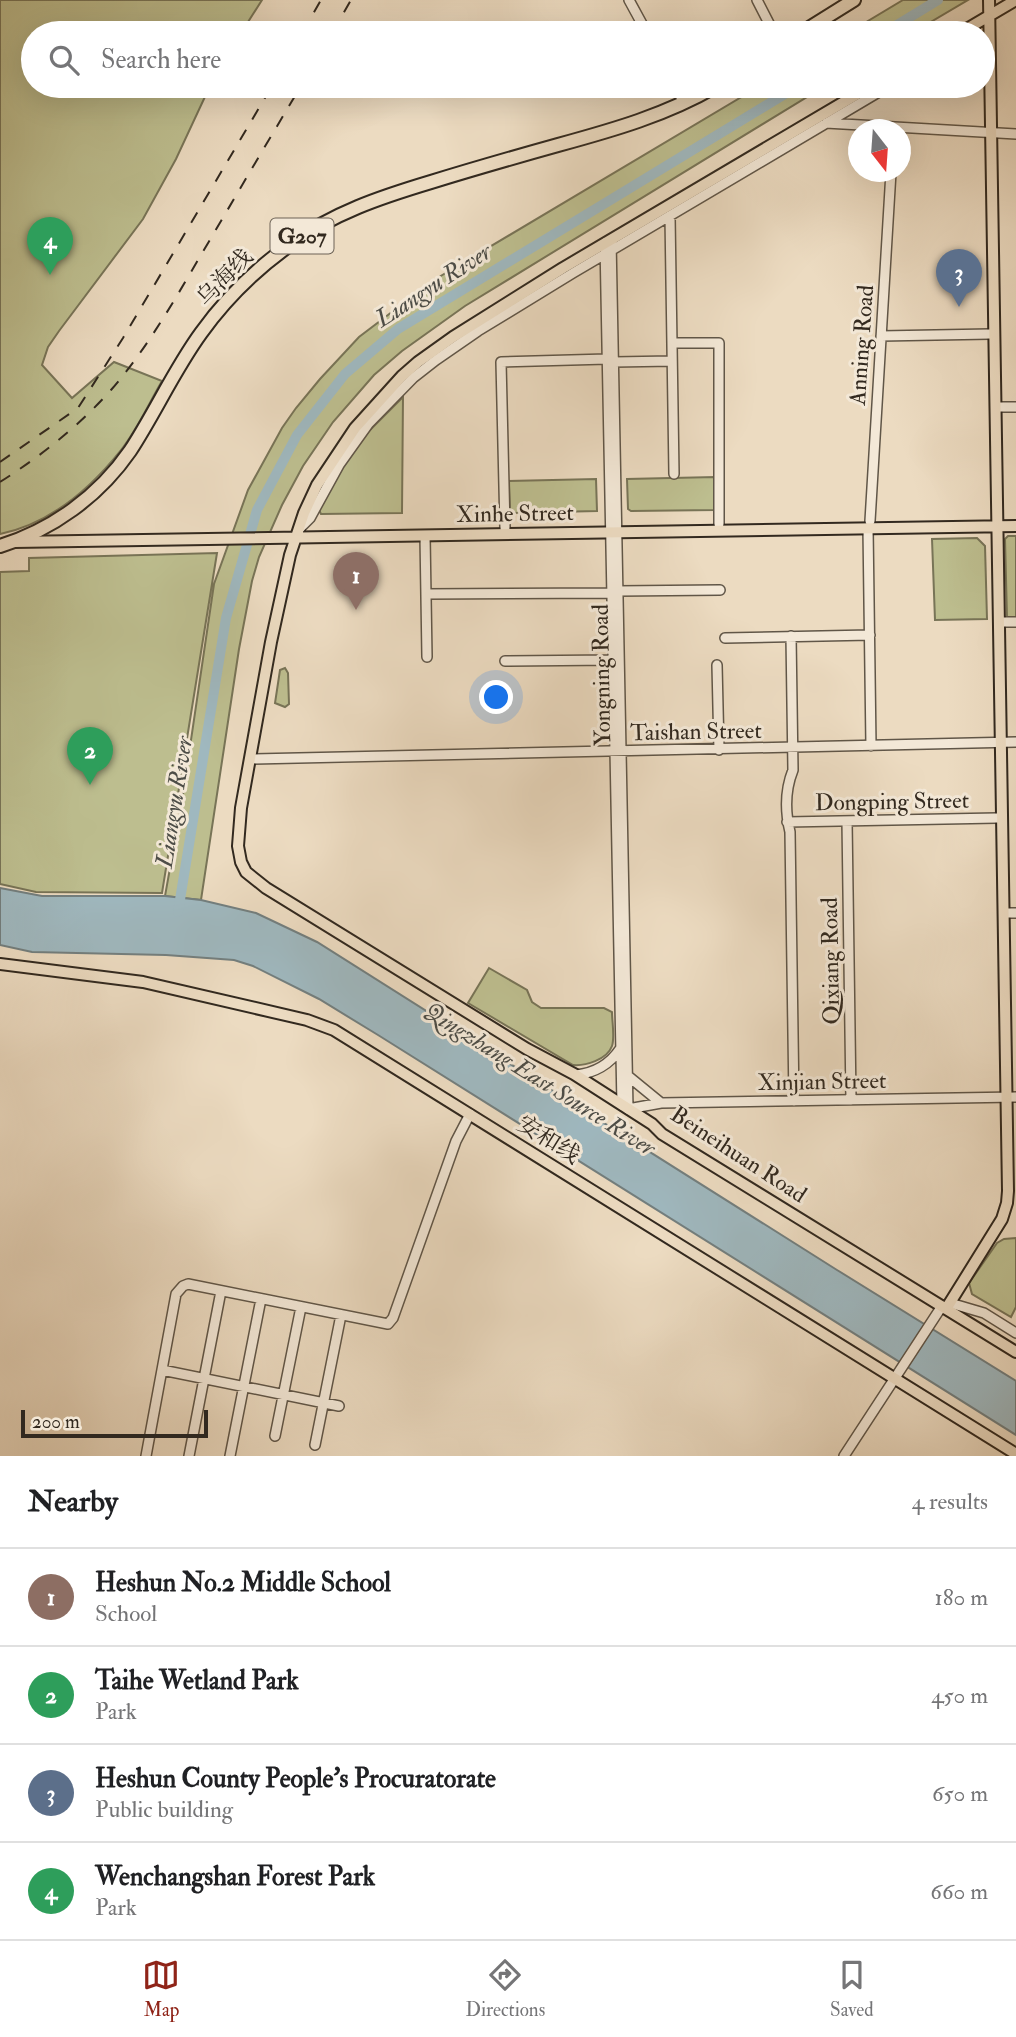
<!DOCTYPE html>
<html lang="en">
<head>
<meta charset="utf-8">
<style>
	:root { --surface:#fff; --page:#f2f2f2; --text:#202124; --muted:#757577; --line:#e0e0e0; --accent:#8f2418 }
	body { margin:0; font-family:"IM FELL Double Pica","Noto Serif SC",serif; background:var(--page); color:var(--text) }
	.compass { position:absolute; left:848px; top:119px; width:63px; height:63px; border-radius:50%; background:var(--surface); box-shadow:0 7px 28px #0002; rotate:163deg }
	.scale { position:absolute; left:21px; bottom:18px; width:187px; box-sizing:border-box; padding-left:7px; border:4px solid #32291f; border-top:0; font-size:19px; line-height:24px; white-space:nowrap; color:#32291f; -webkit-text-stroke:5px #f3e8d7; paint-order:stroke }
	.you { position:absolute; left:497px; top:698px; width:24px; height:24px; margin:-18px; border:5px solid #fff; border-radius:50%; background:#1a73e8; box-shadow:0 0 0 10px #1a73e833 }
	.badge { display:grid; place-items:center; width:46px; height:46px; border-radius:50%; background:var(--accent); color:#fff; font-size:23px; font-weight:700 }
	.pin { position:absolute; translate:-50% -58px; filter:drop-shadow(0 2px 4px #0008) }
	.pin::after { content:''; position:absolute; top:37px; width:24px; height:21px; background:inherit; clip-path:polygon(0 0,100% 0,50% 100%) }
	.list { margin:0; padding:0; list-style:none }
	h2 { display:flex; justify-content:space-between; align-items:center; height:91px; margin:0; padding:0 28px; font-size:30px }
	h2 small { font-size:23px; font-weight:400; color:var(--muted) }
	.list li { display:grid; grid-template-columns:46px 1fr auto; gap:21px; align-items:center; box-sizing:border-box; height:98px; padding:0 28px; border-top:2px solid var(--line) }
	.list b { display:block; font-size:26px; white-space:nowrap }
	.list p { margin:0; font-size:23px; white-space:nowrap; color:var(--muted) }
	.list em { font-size:23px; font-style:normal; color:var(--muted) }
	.icon { flex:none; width:38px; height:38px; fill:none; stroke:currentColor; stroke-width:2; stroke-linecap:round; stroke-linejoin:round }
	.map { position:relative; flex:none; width:1016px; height:1456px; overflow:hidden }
	.search { position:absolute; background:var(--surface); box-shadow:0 7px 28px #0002; left:21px; right:21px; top:21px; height:77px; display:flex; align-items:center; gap:18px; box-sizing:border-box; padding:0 24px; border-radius:38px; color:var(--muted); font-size:26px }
	.sheet { height:483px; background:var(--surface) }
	nav { display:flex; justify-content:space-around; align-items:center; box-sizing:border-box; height:98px; border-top:2px solid var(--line); background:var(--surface); font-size:19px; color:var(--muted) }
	nav a { display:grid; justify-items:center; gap:4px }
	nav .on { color:var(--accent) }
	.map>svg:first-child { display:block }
	.green { fill:#bdbe8f; stroke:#787457; stroke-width:2 }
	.water { fill:#9fb8bf; stroke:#737f7f; stroke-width:2 }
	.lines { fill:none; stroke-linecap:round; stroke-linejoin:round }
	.river { stroke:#9fb8bf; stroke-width:10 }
	.minor-casing { stroke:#605648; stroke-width:12 }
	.major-casing { stroke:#32291f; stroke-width:14 }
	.highway-casing { stroke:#32291f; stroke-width:16 }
	.minor { stroke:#f3e8d7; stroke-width:9 }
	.major { stroke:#ecdbc1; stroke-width:10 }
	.highway { stroke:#ecdbc1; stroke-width:12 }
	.rail { stroke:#32291f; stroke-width:2; stroke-dasharray:12 12; stroke-linecap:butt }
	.labels { text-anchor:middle; stroke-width:6; stroke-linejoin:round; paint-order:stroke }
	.shield { fill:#f3e8d7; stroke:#6c6256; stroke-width:2 }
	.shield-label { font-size:21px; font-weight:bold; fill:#32291f }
	.street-label { font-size:23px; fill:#32291f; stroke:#f3e8d7 }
	.water-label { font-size:24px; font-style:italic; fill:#4d4d47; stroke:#f3e8d7 }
</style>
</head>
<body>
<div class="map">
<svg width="1016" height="1456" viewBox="0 0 1016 1456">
	<rect width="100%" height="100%" fill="#ecdbc1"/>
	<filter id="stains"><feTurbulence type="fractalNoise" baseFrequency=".00286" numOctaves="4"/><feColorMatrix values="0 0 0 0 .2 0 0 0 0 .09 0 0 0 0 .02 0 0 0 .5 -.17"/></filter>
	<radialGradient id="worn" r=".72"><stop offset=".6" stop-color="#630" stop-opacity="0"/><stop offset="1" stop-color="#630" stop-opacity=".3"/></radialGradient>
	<path class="green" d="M0 0H262L241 33H33V86H210L176 159 143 219 59 331 48 347 42 365 72 398 114 362 162 381C149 403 137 430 121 450 90 489 49 524 0 534Z
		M903 0H968L912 33H848Z
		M760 86H825L465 306 402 351 374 375 333 422 303 466 282 505 259 557 252 581 239 649 201 900 165 896 182 801 214 584 248 490 282 428 296 408 320 379 359 337 434 280Z
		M403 397 402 513 321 514 319 510 340 470 361 439Z
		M715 477V510L631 511 628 509 627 479Z
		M596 479 597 511 510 513 509 481Z
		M1008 536H1016V618H1007L1005 539Z
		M977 538 985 546 987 619 935 620 932 539Z
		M217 553 162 893 36 892 0 884V572L29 571V558Z
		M285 668 288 673 289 704 285 707 275 703 280 670Z
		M489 968 527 990 532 1002 541 1008H604L612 1012C612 1022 615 1037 612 1046 607 1060 585 1066 573 1065L468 1003Z
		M1016 1238V1307L1011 1317 972 1294 969 1283 997 1243 1004 1239Z"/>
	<path class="water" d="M0 888 42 896H165L201 900 256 913 317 942 837 1270 1016 1381V1435L378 1035 319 999 253 966 234 960 166 955 32 952 0 945Z"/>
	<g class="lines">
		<path class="river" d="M884 33 938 0
			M178 912 226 618 257 510 297 435 345 374 398 329 798 86"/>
		<defs>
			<path id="minor" d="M629 0 647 33
				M757 0 774 33
				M675 86 684 103
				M826 123 1016 134
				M670 216 674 474
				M611 240 628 1109 661 1103 1016 1097
				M605 243 622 1105
				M881 336 990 334
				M672 343H719V524
				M614 362 672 361
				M996 407H1016
				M870 521 891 172
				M300 528 310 518 339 465 369 423 413 378 436 360 478 331 573 273 889 86
				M505 528 501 362 607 359
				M868 528 871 746
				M425 536 427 657
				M618 591 720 590
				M426 594 612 593
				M999 622H1016
				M791 636 793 770C785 790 785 811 790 832L794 1101
				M725 638 870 635
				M505 661 613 660
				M717 665 719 750
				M250 759 1016 742
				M847 821 851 1100
				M787 822 997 818
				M1004 913H1016
				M576 1075C594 1073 610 1064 620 1049
				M628 1076 661 1103
				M950 1303 984 1313 1016 1333
				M162 1370 339 1406
				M275 1436 301 1307
				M315 1445 341 1315
				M146 1456 176 1294 183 1286 188 1284 388 1324 393 1318 456 1141 470 1114
				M189 1456 221 1291
				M230 1456 261 1299
				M844 1456 942 1306"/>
			<path id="major" d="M960 33 1016 0
				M871 86 563 268 453 337 418 362 402 376 355 428 317 485 304 513 290 555 271 642 241 808 238 846 241 862 246 872 266 888 527 1049 574 1074 652 1124 662 1134 1016 1352
				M14 542 1016 526
				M0 964 143 982 307 1020 334 1030 1016 1454
				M946 1309 1002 1219 1007 1203 1008 1191 989 0"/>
			<path id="highway" d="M801 33 854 0
				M0 546C52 530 99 496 130 451 155 413 174 370 201 333 226 298 256 269 291 244 333 213 381 197 431 182 473 169 515 157 558 145 613 130 666 115 716 86"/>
		</defs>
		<use href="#minor" class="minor-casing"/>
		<use href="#major" class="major-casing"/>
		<use href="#highway" class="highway-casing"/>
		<use href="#minor" class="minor"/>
		<use href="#major" class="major"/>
		<use href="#highway" class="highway"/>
		<path class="rail" d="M302 33 321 0
			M332 33 351 0
			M0 462 78 408 123 338 272 86
			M0 482C41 456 79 426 111 390 151 344 180 290 211 238 241 187 271 136 301 86"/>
	</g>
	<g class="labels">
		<rect class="shield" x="270.5" y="218.5" width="63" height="35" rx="5"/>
		<g class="shield-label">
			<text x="302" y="243">G207</text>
		</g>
		<g class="street-label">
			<text transform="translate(224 277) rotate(-46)" y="8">乌海线</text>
			<text transform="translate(861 345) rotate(-86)" y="8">Anning Road</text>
			<text transform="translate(515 513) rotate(-1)" y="8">Xinhe Street</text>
			<text transform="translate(601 675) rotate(-91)" y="8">Yongning Road</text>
			<text transform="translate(696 731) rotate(-1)" y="8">Taishan Street</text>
			<text transform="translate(892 801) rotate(-1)" y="8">Dongping Street</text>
			<text transform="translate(830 961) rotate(-91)" y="8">Qixiang Road</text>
			<text transform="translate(822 1081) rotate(-1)" y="8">Xinjian Street</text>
			<text transform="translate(549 1139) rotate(32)" y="8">安和线</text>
			<text transform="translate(739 1154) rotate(33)" y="8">Beineihuan Road</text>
		</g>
		<g class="water-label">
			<text transform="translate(433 285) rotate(-33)" y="8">Liangyu River</text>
			<text transform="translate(174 802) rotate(-81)" y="8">Liangyu River</text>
			<text transform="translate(540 1079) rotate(32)" y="8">Qingzhang East Source River</text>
		</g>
	</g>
	<rect width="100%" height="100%" filter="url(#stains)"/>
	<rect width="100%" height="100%" fill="url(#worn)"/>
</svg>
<svg class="compass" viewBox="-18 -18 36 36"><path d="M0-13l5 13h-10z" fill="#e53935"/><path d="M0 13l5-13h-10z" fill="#757577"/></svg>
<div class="scale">200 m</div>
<div class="you"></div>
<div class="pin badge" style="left:356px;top:610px;background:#8d6e63">1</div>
<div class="pin badge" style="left:90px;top:785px;background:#2e9e5b">2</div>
<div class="pin badge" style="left:959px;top:307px;background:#5c6f8a">3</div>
<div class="pin badge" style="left:50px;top:275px;background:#2e9e5b">4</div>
<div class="search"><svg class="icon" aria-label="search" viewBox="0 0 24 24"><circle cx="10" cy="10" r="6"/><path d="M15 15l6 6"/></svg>Search here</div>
</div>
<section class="sheet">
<h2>Nearby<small>4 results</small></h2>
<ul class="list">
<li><span class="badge" style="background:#8d6e63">1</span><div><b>Heshun No.2 Middle School</b><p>School</p></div><em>180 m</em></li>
<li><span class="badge" style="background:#2e9e5b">2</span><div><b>Taihe Wetland Park</b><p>Park</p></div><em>450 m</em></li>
<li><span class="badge" style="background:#5c6f8a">3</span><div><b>Heshun County People's Procuratorate</b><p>Public building</p></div><em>650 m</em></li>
<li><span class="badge" style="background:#2e9e5b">4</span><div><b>Wenchangshan Forest Park</b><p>Park</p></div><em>660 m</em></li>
</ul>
</section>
<nav>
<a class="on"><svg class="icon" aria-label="map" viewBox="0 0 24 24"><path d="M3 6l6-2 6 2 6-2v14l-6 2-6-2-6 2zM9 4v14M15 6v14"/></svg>Map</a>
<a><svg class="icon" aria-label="directions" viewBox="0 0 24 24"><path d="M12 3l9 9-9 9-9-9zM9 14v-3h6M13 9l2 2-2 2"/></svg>Directions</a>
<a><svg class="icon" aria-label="saved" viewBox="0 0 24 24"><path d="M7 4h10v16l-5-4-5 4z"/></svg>Saved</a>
</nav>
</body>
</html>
